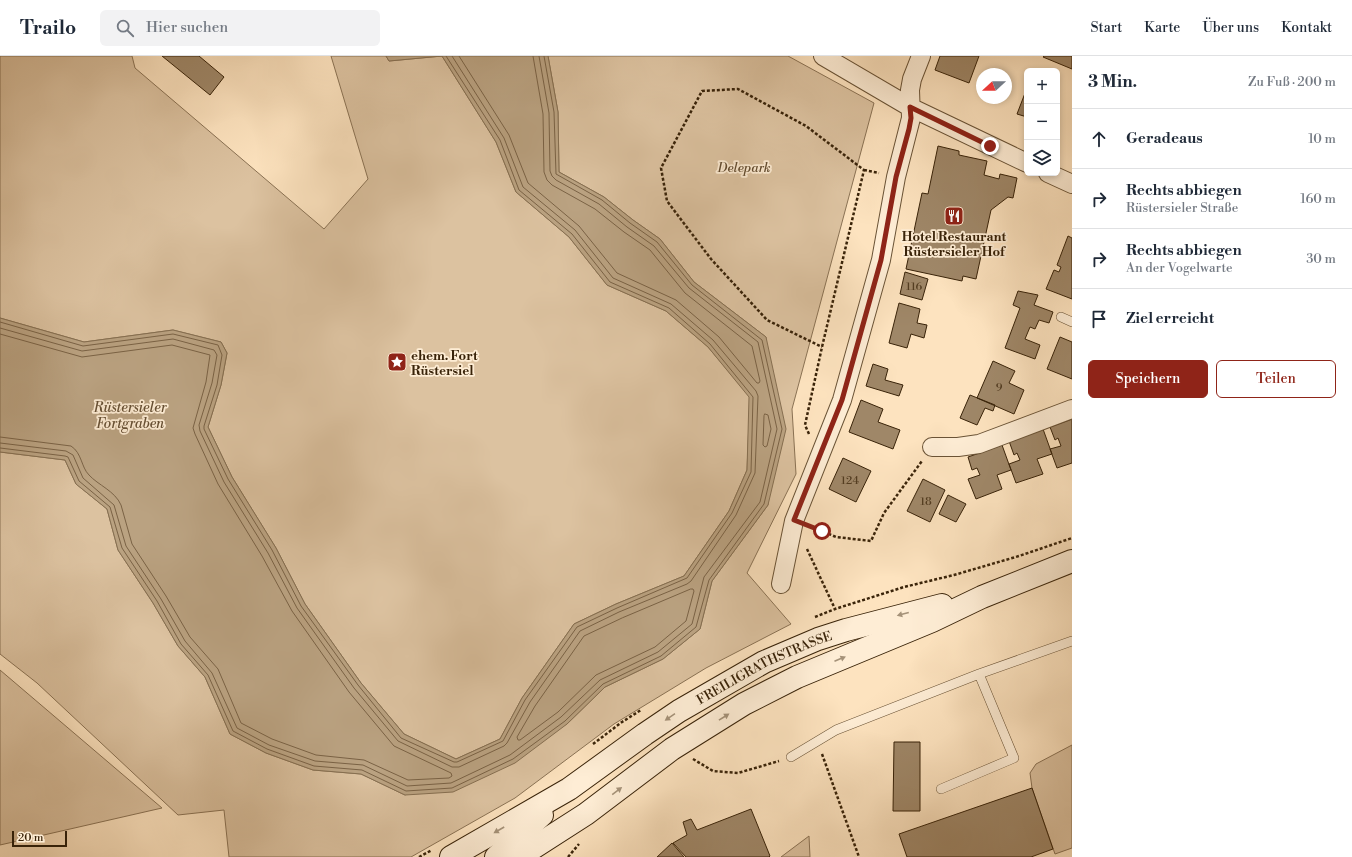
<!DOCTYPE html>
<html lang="de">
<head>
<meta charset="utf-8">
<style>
	:root { --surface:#fff; --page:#f2f2f3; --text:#1f2937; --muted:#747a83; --line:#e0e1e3; --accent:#8f2418 }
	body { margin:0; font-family:"Libre Bodoni",serif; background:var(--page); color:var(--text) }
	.controls { position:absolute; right:12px; top:12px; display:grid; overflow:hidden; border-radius:6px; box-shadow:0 2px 6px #0003 }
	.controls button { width:36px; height:36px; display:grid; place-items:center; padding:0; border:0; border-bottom:1px solid var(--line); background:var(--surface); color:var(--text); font:20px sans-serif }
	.compass { position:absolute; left:976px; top:12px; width:36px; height:36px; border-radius:50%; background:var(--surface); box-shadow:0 2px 6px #0003; rotate:249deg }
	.scale { position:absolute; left:12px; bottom:10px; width:55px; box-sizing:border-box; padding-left:4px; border:2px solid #392309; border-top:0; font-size:11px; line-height:14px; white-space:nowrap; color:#392309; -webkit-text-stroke:3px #feedd5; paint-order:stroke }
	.stop { position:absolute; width:12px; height:12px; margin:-9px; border:3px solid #8f2418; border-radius:50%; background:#fff }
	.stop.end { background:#8f2418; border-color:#fff; box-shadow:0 1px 4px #0008 }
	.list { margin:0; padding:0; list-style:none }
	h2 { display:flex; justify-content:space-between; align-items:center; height:52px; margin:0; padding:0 16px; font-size:17px }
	h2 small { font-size:13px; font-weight:400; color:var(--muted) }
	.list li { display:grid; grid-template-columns:26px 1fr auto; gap:12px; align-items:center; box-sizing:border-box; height:60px; padding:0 16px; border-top:1px solid var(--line) }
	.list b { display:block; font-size:15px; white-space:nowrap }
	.list p { margin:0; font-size:13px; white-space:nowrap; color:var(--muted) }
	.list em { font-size:13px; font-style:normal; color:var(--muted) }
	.actions { display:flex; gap:8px; padding:12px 16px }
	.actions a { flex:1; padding:9px 0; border:1px solid var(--accent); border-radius:6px; text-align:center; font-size:14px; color:var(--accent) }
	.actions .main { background:var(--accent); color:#fff }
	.icon { flex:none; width:22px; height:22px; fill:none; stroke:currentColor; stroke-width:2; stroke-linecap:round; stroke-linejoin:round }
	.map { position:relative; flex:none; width:1072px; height:801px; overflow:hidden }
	header { display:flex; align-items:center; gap:24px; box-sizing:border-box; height:56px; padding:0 20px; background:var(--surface); border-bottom:1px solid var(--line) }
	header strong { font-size:19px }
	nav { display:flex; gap:22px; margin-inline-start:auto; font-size:14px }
	.search { width:280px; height:36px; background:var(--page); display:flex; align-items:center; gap:10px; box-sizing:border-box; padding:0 14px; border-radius:6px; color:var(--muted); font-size:15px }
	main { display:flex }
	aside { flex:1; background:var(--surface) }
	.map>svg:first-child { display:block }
	.green { fill:#dcc2a0; stroke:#8a7254 }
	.water { fill:#baa281; stroke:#866f51 }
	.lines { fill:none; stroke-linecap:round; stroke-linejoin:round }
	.shore { stroke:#7a6245; stroke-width:1 }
	.building { fill:#9f8768; stroke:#392309 }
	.lane-casing { stroke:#6a5336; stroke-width:10 }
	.street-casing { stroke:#6a5336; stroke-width:20 }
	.secondary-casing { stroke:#392309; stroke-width:24 }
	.path { stroke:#392309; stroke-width:2.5; stroke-dasharray:3 2; stroke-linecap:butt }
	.lane { stroke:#feedd5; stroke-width:9 }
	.street { stroke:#feedd5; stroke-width:18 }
	.secondary { stroke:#feedd5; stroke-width:22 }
	.oneway { fill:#a59279 }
	.route { stroke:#8f2418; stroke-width:5 }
	.labels { text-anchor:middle; stroke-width:3.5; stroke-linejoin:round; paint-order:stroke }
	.number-label { font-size:11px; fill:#523c21 }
	.park-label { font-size:13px; font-style:italic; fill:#624b2f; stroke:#feedd5 }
	.poi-label { font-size:13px; font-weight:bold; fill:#392309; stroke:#feedd5 }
	.street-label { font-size:13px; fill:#392309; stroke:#feedd5 }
	.water-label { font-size:14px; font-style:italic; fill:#664f33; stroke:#feedd5 }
</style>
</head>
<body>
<header>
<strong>Trailo</strong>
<div class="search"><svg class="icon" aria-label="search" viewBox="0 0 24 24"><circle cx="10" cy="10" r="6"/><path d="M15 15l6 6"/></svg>Hier suchen</div>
<nav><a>Start</a><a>Karte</a><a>Über uns</a><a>Kontakt</a></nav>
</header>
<main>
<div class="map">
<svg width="1072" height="801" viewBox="0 0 1072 801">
	<rect width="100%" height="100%" fill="#fde3bf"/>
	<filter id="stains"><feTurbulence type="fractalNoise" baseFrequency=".005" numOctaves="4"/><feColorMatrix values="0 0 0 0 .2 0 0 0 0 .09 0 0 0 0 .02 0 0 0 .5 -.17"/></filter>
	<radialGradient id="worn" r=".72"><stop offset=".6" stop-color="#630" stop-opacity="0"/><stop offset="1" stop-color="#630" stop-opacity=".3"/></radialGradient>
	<path class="green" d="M0 0H132L135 12 324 173 368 123 331 0H386L389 5 442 0 496 86 516 136 569 181 607 229 666 255 708 291 750 341 747 414 729 455 684 520 616 548 574 568 522 642 500 683 456 703 404 678 361 627 305 548 276 492 232 421 208 371 221 329 227 297 221 286 173 274 84 286 0 262Z
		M548 0H788L874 47 792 353 796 418 747 517 791 568 706 612 614 668 515 742 411 801H229L224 754 178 759 37 627 0 598V396L65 404 76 428 107 453 118 494 153 547 178 590 205 621 230 678 266 697 313 714 361 718 405 739 567 668 605 631 663 603 700 573 712 525 768 449 766 281 694 226 660 183 633 164 604 141 559 116 558 56Z
		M0 614 162 752 0 789Z
		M1072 689V792L1055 798 1032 732 1030 717 1036 708Z
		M809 780 810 801H781Z"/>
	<path class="water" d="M386 0H548L558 56 559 116 604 141 633 164 660 183 694 226 766 281 786 373 768 449 712 525 700 573 663 603 605 631 567 668 515 707 453 736 405 739 361 718 313 714 266 697 230 678 205 621 178 590 153 547 118 494 107 453 76 428 65 404 0 396V262L84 286 173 274 221 286 227 297 221 329 208 371 232 421 276 492 305 548 361 627 404 678 456 703 500 683 522 642 574 568 616 548 684 520 729 455 747 414 749 341 708 291 666 255 607 229 569 181 516 136 496 86 442 0 389 5Z"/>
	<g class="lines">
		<path class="shore" d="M459 0 509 79 528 127 579 170 617 217 676 244 719 281 757 327H759L760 325 752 290 685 237 650 194 624 176 595 153 552 129 547 124 544 116 543 58 533 0
			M0 266 83 290 173 278 218 289 222 299 217 329 204 370V373L228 423 272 494 301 550 358 629 401 682 454 706H457L503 685 525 644 577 571 617 552 687 522 732 457 751 416 753 341 710 288 669 252 610 226 572 178 519 134 500 84 446 0
			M0 272 82 295 173 283 214 294 217 299 212 327 199 369 200 375 224 426 268 497 297 552 354 632 398 685 452 711H459L504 690 507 687 530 646 580 575 619 556 687 528 691 525 736 459 755 417 758 340 756 335 713 284 671 248 613 222 575 174 523 131 504 82 452 0
			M0 278 82 301 172 289 210 299 206 326 193 372 195 378 218 428 262 500 292 555 349 636 394 690 451 717 452 720 449 722 408 724 364 704 316 699 272 683 241 667 218 613 190 581 166 540 132 488 121 449C115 435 98 429 89 419 81 411 82 397 71 390L0 381
			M765 358 768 359 771 373 767 390 765 391 763 389 764 360Z
			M0 387 66 395 73 399 83 422 114 449 126 490 161 543 185 585 212 617 237 672 269 689 315 705 363 709 407 730 451 727 510 699 561 661 600 624 658 596 692 568 704 521 760 446 777 373 758 286 689 232 654 190 627 171 599 148 556 124 552 120 550 115 549 57 539 0
			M0 392 65 400 68 401 79 425 110 451 122 492 157 545 181 588 208 619 233 675 267 693 314 710 362 714 406 735 452 732 513 703 565 665 603 628 661 600 696 571 709 524 764 448 782 373 762 284 692 229 657 186 630 167 602 144 556 118 554 56 544 0
			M691 533H693L694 535 686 565 655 591 596 619 558 656 520 684H518L517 681 535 650 584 580 622 562Z"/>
	</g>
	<path class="building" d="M162 0H199L224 21 210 39Z
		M940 0H979L969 27 935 14Z
		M1044 0H1072V13L1043 1Z
		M1027 32V61L1017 58Z
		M938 90 959 95V99L987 105 984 119 999 123 1000 118 1017 122 1013 142 1008 141 991 154 976 223 963 220 962 225 906 213 922 137 928 138Z
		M1068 180 1072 182V243L1046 233 1054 214 1059 216 1061 211 1057 209Z
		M905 216 928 223 922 244 900 238Z
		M1018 235 1038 239 1034 249 1053 256 1049 267 1039 264 1035 273 1030 271 1025 283 1040 289 1035 303 1005 292 1020 252 1013 249Z
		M899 247 920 253 917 267 927 269 924 282 911 278 907 292 889 287Z
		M1060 281 1072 286V323L1047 313Z
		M993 305 1015 315 1009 327 1024 334 1014 358 977 342Z
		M873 308 888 313 885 324 903 329 899 340 866 330Z
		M970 339 995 349 993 355 985 352 977 369 960 362Z
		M861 344 883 353 878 366 900 374 893 393 849 376Z
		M1072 363V407L1057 412 1050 393 1061 390 1058 382 1055 384 1050 371Z
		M1043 373 1052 398 1037 403 1043 418 1016 427 1009 408 1020 404 1017 397 1014 399 1009 385Z
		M1002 389 1011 414 997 419 1002 433 976 443 968 423 980 419 977 412 972 414 968 401Z
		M843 402 871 415 856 446 829 433Z
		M923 423 945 434 930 466 907 455Z
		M948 439 966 448 956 466 939 458Z
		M894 686H920V755H893Z
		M1032 732 1053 793 1031 801H907L899 778Z
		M751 753 770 800 769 801H686L673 787 687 779 683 766 691 763 697 774Z
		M672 787 684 801H657Z"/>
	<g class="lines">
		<defs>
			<path id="lane" d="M1061 261 1072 266
				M791 701 836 674 979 618 1072 585
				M941 733 1014 702 979 618"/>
			<path id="street" d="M823 0 910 51 1027 107
				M1048 117 1072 128
				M932 391H958L979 388 1072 353
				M781 528 794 465 842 344 881 204 896 121 911 62 910 34 912 23 921 0"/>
			<g id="secondary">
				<path id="s1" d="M451 801 569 733 645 678 679 655 764 606 818 583 846 574 942 549"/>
				<path d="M496 801 542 759"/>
				<path d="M519 801 586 758 672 693 744 648 797 621 932 565 982 541 1072 505"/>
			</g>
		</defs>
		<use href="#lane" class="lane-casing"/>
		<use href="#street" class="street-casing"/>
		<use href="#secondary" class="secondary-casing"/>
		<path class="path" d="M864 114 879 117
			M809 378 805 369 822 291 864 114 806 70 738 33 702 35 661 112 667 145 711 203 767 264 822 291
			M810 470 836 481 871 485 884 457 922 405
			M807 493 835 553
			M815 561 835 553 904 531 954 519 1019 500 1072 482
			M593 688 622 666 641 654
			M822 698 859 801
			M693 703 713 715 738 717 779 705
			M419 801 432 794
			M568 801 579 788"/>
		<use href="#lane" class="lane"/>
		<use href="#street" class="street"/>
		<use href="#secondary" class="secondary"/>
	</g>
	<defs><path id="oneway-solid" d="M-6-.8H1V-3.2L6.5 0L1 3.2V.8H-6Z"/></defs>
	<g class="oneway">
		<use href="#oneway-solid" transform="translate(903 558) rotate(165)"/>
		<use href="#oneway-solid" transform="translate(840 603) rotate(-23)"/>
		<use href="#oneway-solid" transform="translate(670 661) rotate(146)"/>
		<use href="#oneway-solid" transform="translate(724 661) rotate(-32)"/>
		<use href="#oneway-solid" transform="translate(617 735) rotate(-37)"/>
		<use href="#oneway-solid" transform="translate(499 774) rotate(150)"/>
	</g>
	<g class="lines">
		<path class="route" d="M822 475 794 464 842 344 881 204 896 121 909 73 911 62 910 51 990 90"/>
	</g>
	<defs>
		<symbol id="restaurant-square" viewBox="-11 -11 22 22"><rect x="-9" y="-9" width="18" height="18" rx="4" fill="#8f2418" stroke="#feedd5"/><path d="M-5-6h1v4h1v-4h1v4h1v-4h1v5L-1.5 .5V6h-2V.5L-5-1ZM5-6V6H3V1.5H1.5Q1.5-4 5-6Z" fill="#fff"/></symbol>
		<symbol id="sight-square" viewBox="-11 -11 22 22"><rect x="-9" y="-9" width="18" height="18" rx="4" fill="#8f2418" stroke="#feedd5"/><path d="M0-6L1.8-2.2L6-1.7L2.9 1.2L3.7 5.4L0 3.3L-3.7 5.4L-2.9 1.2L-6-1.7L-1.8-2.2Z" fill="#fff"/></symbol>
	</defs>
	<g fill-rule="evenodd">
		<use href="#restaurant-square" x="943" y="149" width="22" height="22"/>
		<use href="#sight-square" x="386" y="295" width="22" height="22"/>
	</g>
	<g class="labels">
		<g class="number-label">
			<text x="914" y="234">116</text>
			<text x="999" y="335">9</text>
			<text x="850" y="428">124</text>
			<text x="926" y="449">18</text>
		</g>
		<g class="park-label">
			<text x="744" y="116">Delepark</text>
		</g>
		<g class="poi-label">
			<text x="954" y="185">Hotel Restaurant<tspan x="954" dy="15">Rüstersieler Hof</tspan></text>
			<text x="411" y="304" text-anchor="start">ehem. Fort<tspan x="411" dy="15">Rüstersiel</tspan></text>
		</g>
		<g class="street-label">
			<text dy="5" stroke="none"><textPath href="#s1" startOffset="367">FREILIGRATHSTRASSE</textPath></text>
		</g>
		<g class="water-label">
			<text x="130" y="356">Rüstersieler<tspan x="130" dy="16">Fortgraben</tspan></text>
		</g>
	</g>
	<rect width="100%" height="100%" filter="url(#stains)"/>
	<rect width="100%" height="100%" fill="url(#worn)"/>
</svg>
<div class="controls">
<button>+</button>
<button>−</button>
<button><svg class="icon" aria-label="layers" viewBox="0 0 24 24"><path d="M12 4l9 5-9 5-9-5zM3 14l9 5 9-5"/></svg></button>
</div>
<svg class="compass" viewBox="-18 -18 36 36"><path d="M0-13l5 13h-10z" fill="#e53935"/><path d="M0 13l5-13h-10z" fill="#747a83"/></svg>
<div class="scale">20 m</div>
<div class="stop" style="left:822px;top:475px"></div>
<div class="stop end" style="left:990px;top:90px"></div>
</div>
<aside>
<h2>3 Min.<small>Zu Fuß · 200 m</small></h2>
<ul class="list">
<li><svg class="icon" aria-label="ahead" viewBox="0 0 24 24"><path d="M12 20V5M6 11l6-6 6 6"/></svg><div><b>Geradeaus</b></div><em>10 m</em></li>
<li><svg class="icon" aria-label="right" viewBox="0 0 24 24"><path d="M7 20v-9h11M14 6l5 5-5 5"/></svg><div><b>Rechts abbiegen</b><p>Rüstersieler Straße</p></div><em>160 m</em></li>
<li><svg class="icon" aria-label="right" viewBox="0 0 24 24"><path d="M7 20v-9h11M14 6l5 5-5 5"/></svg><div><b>Rechts abbiegen</b><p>An der Vogelwarte</p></div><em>30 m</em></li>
<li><svg class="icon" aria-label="arrive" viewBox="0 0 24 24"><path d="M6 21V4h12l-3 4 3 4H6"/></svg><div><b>Ziel erreicht</b></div></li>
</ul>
<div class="actions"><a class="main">Speichern</a><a>Teilen</a></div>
</aside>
</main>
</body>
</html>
